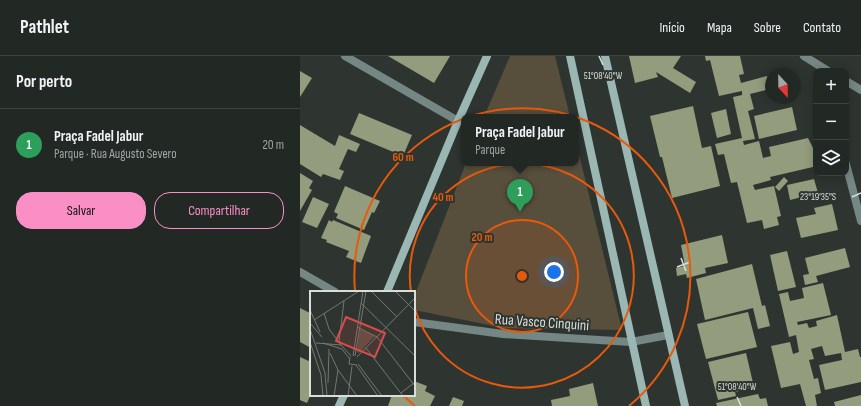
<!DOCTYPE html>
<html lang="pt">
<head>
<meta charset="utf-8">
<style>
	:root { --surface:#222824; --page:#2e3431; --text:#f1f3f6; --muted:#a2a6a6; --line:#3f4441; --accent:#fa8fc6 }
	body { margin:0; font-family:"Sofia Sans Condensed",sans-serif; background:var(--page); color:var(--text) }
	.controls { position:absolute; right:12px; top:12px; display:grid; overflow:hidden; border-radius:8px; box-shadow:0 2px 10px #0003 }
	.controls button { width:36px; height:36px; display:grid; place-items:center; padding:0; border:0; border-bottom:1px solid var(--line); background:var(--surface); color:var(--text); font:20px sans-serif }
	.compass { position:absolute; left:465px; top:12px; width:36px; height:36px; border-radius:50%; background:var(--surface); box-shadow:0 2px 10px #0003; rotate:158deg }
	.you { position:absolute; left:254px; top:216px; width:14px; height:14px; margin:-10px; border:3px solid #fff; border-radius:50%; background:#1a73e8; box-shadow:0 0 0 6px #1a73e833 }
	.badge { display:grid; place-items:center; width:26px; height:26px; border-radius:50%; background:var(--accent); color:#fff; font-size:13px; font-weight:700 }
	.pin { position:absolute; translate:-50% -33px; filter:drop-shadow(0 1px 2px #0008) }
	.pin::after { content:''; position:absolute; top:21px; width:14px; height:12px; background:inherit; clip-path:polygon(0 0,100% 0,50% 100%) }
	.popup { position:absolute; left:161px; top:58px; width:118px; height:52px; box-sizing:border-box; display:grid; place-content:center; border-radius:8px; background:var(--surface); filter:drop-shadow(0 1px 3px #0005); font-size:13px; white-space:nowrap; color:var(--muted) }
	.popup b { font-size:15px; color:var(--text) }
	.popup::after { content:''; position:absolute; left:50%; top:100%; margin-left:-8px; border:8px solid transparent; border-top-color:var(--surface) }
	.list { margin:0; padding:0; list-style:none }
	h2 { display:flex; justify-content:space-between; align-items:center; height:52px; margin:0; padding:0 16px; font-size:17px }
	h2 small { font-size:13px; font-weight:400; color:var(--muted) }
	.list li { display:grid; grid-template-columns:26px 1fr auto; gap:12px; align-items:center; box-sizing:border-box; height:72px; padding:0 16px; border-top:1px solid var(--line) }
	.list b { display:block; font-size:15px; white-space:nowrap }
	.list p { margin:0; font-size:13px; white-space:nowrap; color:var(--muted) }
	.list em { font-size:13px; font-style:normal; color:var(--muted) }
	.actions { display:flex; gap:8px; padding:12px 16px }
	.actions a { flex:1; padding:9px 0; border:1px solid var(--accent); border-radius:16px; text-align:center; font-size:14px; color:var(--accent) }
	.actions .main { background:var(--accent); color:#111 }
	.icon { flex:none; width:22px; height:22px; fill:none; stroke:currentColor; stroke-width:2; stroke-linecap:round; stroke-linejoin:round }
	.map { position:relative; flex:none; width:561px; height:350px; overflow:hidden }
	header { display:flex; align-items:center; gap:24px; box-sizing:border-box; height:56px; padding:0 20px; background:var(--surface); border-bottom:1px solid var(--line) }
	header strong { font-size:19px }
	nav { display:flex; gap:22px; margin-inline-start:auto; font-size:14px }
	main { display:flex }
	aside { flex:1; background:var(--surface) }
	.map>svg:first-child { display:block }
	.green { fill:#574e3c }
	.building { fill:#939c7c }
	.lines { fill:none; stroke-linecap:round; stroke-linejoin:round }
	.street { stroke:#758784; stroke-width:8 }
	.secondary { stroke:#9ab7b3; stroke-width:8 }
	.ticks { fill:none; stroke:#d9deda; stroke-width:1.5 }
	.ring { fill:none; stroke:#e8590c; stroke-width:2 }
	.labels { text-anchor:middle; stroke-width:4; stroke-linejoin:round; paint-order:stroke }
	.street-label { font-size:15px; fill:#d9deda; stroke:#2e3530 }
	.inset-road { fill:none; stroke:#727974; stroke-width:1 }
	.view { fill:#d74c4c; fill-opacity:0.15; stroke:#d74c4c; stroke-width:2 }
	.inset-edge { fill:none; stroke:#d9deda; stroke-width:2 }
	.ticks-label { font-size:10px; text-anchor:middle; fill:#d9deda; stroke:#2e3530; stroke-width:4; stroke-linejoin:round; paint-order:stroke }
	.centre { fill:#e8590c; stroke:#2e3530; stroke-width:2 }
	.ring-label { font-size:12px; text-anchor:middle; font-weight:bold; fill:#e8590c; stroke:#2e3530; stroke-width:4; stroke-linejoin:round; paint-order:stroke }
</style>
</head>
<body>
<header>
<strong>Pathlet</strong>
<nav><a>Início</a><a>Mapa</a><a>Sobre</a><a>Contato</a></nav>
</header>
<main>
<aside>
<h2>Por perto<small></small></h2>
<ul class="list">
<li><span class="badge" style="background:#2e9e5b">1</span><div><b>Praça Fadel Jabur</b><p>Parque · Rua Augusto Severo</p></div><em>20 m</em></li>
</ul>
<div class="actions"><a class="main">Salvar</a><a>Compartilhar</a></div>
</aside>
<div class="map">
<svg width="561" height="350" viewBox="0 0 561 350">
	<rect width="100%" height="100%" fill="#2e3530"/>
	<path class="green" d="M210 0H255L270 61H184Z
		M276 86 322 274 204 272 114 254V241L166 107H276Z"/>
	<path class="building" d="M88 0H150L134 27Z
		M329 0H381L373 12 396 26 390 37 356 16 358 21 335 27Z
		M405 0H440L444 18 439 19 441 27 467 20 470 33 450 38 454 53 448 55 455 83 443 85 444 89 459 85 463 102 471 100 469 91 508 82 516 98V112L513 113V111L470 121 471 124 453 129 455 134 474 130 481 160 477 161 479 169 464 173 462 164 447 167 437 126 431 127 424 98 418 99 415 88 442 82 433 41 442 39V35L419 40 410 4 406 5Z
		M0 15 12 22 0 41Z
		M393 50 402 92 411 90 420 130 372 142 362 101H360L350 60Z
		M492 51 497 74 459 83 454 60Z
		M426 53 431 78 417 82 411 57Z
		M59 57 112 79 103 100 50 78Z
		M0 69 35 90 39 79 60 88 56 96 48 93 39 113 44 115 40 124 23 118 21 121 0 108Z
		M0 117 13 125 9 132 12 134 0 155Z
		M484 121 488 125 479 135 475 131Z
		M514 123 518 137 490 144 487 129Z
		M45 130 80 145 74 157 72 156 64 174 36 162 38 158 34 156Z
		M13 141 29 148 17 172 2 166Z
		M532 148 538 174 501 182 496 162 516 158 514 152Z
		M29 164 32 166 33 164 71 180 61 207 46 201 49 195 26 186 27 184 21 182Z
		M422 179 428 207 405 212 406 217 387 222 386 218 377 220 376 212 385 210 381 189Z
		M545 192 550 211 516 220 518 226 505 229 503 219 509 218 505 202Z
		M487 195 496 231 478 235 470 199Z
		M452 208 462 250 465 249 470 270 458 273 453 252 405 264 396 223Z
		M523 227 531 259 497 266 498 269 507 267 509 272 517 270 516 265 537 259 545 296 558 293 560 301H561V326L525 334 519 309 542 304 541 297 525 300 522 290 511 293 514 303 509 304 514 323 518 322 521 337 515 339 517 350H506L500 328 481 332 471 290 490 286 493 298 499 296 496 279 489 281 479 238 488 236 490 245 504 242 502 232Z
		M0 252 10 257 11 292 0 286Z
		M448 256 457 291 406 303 397 268Z
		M446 297 454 331 435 336 436 340 418 344 408 306Z
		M0 301 11 306V338L7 347 0 344Z
		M114 325 127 330 125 335 135 340 130 350H88L92 339H114Z
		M293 327 298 350H252L251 344 270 340 269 333Z
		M458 338 460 343 466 342 468 350H417L416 347Z
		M561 339V350H535L534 346Z
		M153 341 164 345 162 350H149Z"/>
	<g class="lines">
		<path class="street" d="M45 0 158 65
			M504 0 528 15
			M546 25 561 34
			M546 108 561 165
			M0 216 35 236
			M114 266 203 278 331 286 368 279"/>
		<path class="secondary" d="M270 0 346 350
			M305 0 385 350
			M87 236 158 65 187 0
			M39 350 44 339"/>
	</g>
	<path class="ticks" d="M299 0 303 9M552 141 561 137M381 202 386 215M377 211 390 206M437 341 441 350"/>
	<circle cx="222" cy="220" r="56" fill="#e8590c" fill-opacity=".12"/>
	<g class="ring">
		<circle cx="222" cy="220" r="56"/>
		<path d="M111 236A112 112 0 1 1 114 250"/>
		<path d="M115 350A168 168 0 0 1 104 340M55 235A168 168 0 1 1 329 350"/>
	</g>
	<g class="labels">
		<g class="street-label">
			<text transform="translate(242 266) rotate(4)" y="5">Rua Vasco Cinquini</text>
		</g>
	</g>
	<g transform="translate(10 235)">
		<rect width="105" height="105" fill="#2e3530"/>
		<path d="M50 38 65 45 49 62 47 61Z" fill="#574e3c"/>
		<path class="inset-road" d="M61 0 87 26M85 0 105 20M51 12 105 65M0 19 10 41M14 22 19 38 31 54M4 29 49 0M0 32 12 46M47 36 67 46 105 95M0 38 15 82 17 105M0 51 11 84 13 105M29 51 34 10M6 52 31 54 41 65M13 52 32 58 39 67M56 57 93 105M20 62 28 79 47 105M43 65 53 0M45 65 56 0M40 66 39 73 47 74M47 66 105 7M48 73 72 105M46 74 68 105M18 92 19 58M91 102 105 91M24 105 28 79M38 105 42 75"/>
		<path class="view" d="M36 26 75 42 65 66 26 50Z"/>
		<rect width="105" height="105" class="inset-edge"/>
	</g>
	<g class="ticks-label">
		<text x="303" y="23">51°08'40"W</text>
		<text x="518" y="144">23°19'35"S</text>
		<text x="437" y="334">51°08'40"W</text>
	</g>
	<circle cx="222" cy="220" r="6" class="centre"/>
	<g class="ring-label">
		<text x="103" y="105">60 m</text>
		<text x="143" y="145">40 m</text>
		<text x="182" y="185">20 m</text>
	</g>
</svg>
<div class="controls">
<button>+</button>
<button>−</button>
<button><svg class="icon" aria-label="layers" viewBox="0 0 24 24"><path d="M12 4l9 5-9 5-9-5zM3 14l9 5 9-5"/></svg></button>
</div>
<svg class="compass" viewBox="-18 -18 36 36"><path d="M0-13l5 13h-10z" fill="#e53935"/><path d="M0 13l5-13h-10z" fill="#a2a6a6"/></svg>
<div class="you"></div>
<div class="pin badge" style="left:220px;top:156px;background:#2e9e5b">1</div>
<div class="popup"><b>Praça Fadel Jabur</b>Parque</div>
</div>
</main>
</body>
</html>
